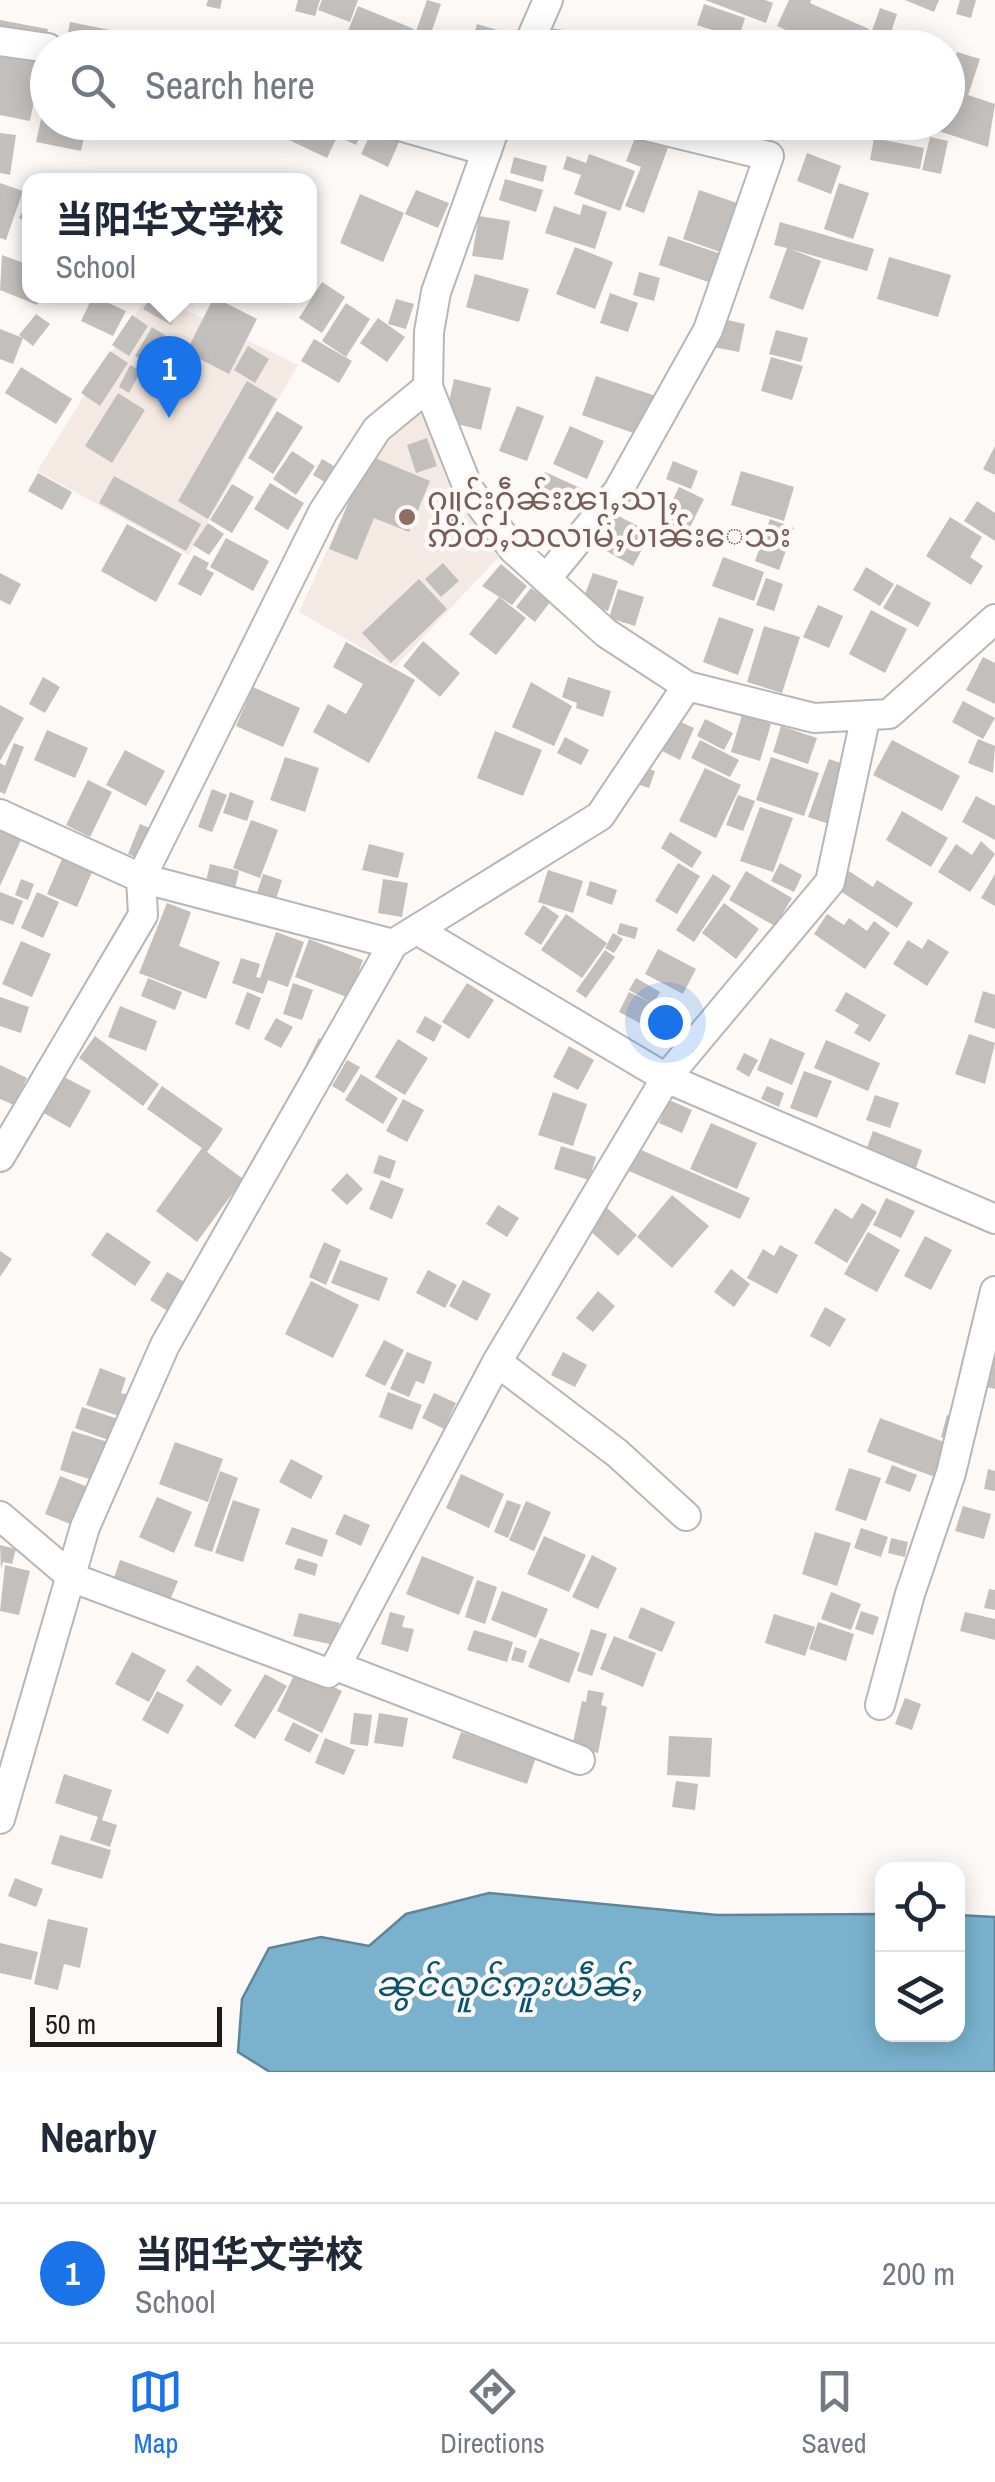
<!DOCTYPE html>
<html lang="en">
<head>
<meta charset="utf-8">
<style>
	:root { --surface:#fff; --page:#f2f2f3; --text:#1f2937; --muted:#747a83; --line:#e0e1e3; --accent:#1a73e8 }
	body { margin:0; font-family:"Archivo Narrow","Noto Sans SC","Noto Sans Myanmar",sans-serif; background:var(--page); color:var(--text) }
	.controls { position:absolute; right:30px; bottom:30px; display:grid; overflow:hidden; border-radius:20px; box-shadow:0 5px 25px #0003 }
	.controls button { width:90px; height:90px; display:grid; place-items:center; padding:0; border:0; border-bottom:2px solid var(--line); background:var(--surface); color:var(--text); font:50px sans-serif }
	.scale { position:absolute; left:30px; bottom:25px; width:192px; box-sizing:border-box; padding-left:10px; border:5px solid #1e1d1c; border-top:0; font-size:28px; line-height:35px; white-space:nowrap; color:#1e1d1c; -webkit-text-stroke:8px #fcf9f7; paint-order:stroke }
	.you { position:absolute; left:665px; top:1022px; width:35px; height:35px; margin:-25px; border:8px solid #fff; border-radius:50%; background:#1a73e8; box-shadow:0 0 0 15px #1a73e833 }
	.badge { display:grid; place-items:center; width:65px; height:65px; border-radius:50%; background:var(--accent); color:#fff; font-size:32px; font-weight:700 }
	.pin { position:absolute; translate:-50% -82px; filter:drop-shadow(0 2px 5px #0008) }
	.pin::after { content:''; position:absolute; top:52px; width:35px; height:30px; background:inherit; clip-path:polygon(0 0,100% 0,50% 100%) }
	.popup { position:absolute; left:22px; top:173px; width:295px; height:130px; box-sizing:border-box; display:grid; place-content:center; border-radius:20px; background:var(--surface); filter:drop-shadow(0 2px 8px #0005); font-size:32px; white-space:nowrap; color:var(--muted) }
	.popup b { font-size:38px; color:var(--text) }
	.popup::after { content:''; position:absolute; left:50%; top:100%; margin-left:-20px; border:20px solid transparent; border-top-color:var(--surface) }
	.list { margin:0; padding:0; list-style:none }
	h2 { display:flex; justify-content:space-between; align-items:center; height:130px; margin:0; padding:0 40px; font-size:42px }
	h2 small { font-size:32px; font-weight:400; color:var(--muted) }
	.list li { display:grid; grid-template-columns:65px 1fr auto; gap:30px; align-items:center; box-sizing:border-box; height:140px; padding:0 40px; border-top:2px solid var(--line) }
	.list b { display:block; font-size:38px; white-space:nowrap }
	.list p { margin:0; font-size:32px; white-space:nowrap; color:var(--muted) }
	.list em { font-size:32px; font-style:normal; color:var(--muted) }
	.icon { flex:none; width:55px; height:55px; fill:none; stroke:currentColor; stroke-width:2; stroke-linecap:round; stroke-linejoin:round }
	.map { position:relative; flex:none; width:995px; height:2072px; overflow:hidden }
	.search { position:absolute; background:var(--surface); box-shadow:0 5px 25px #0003; left:30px; right:30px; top:30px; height:110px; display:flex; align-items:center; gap:25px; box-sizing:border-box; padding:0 35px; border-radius:55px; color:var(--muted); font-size:38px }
	.sheet { height:270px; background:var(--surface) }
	nav { display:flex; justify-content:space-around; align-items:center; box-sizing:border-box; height:140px; border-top:2px solid var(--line); background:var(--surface); font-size:28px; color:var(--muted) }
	nav a { display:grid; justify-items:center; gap:5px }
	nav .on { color:var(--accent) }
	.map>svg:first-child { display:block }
	.built { fill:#f4eae3 }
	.water { fill:#7ab2ce; stroke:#5e8599; stroke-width:2.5 }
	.building { fill:#c2bfbd }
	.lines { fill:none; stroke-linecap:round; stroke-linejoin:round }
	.minor-casing { stroke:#b9b6b4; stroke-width:32 }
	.minor { stroke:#fff; stroke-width:28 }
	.education-dot { fill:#8d6e63; stroke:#fcf9f7; stroke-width:4 }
	.labels { text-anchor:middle; stroke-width:9; stroke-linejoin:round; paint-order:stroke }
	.education-label { font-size:32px; fill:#785e54; stroke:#fcf9f7; text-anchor:start }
	.water-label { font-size:35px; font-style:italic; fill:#095571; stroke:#fcf9f7 }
</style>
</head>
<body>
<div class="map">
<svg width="995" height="2072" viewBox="0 0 995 2072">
	<rect width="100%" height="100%" fill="#fcf9f7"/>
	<path class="built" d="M147 296H157L298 365 189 555 37 471Z
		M399 392 427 401 446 478 499 557 395 667 299 612Z"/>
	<path class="water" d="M489 1893 717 1915 882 1914V2034H958V1915L995 1917V2072H270L238 2052 242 1999 269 1948 321 1937 369 1946 406 1914Z"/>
	<path class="building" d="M208 0H222L220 9 206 6Z
		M298 0H320L315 16 295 11Z
		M322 0H358L350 22 318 10Z
		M427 0 441 4 428 42 414 37Z
		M705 0H765L773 3 766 23Z
		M789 0H811L810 3 869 29 861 48H825L777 26Z
		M905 0H939L934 12Z
		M960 0H976L971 18 956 14Z
		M704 4 745 18 740 34 767 43 766 48H737L739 39 697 25Z
		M358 6 414 29 407 48H341Z
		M880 8 897 14 886 48H866Z
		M0 20 48 29 30 121 0 115Z
		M70 22 135 35 133 48H65Z
		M477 24 511 34 507 48H470Z
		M550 28 592 34 590 48H548Z
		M957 52 980 59 968 95 995 104 988 147 932 129 934 122H948V82Z
		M42 115 48 116V122L87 124 81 151 36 142Z
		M295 122H311L338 135 327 158 287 139Z
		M348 122H367L356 145 341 138Z
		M376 122H408L388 167 361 154Z
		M899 122H932L927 136Z
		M0 133 16 135 10 175 0 173Z
		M637 133 669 145 644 213 625 206 641 167 626 161Z
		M930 137 948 141 941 174 922 170Z
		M874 138 924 148 920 169 870 160Z
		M807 153 841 166 831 194 797 181Z
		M589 154 635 171 620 211 574 194 581 175 563 169 567 156 586 163Z
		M514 157 547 166 543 182 510 173Z
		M505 179 543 190 536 212 499 200Z
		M0 183 23 191 6 240 0 238Z
		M839 183 869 193 853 239 824 229Z
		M416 190 449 203 438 228 405 214Z
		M699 190 743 205 726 254 683 239Z
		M360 194 404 213 383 262 340 243Z
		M29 200V223L19 218Z
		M583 204 607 212 595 249 545 233 554 206 580 215Z
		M479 216 510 221 503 260 472 256Z
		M780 222 874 249 867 271 790 249 821 261 803 310 769 298 787 248 774 245Z
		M668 236 724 255 714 284 659 265Z
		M575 247 613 262 595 309 556 294Z
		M2 255 29 265V296H41L37 305 0 290Z
		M889 257 951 275 938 317 877 299Z
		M639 272 660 278 654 301 633 295Z
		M475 274 529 289 519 322 466 307Z
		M322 282 345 297 322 333 299 318Z
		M610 293 638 303 628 332 600 323Z
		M93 296 126 311 113 336 81 321Z
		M151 296H187L171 325 143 309Z
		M214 297 257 319 229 374 186 352Z
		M396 299 414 304 406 329 388 324Z
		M346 303 370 319 346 357 322 341Z
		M36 314 50 324 33 346 19 335Z
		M132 315 148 326 129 356 112 345Z
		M714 317 745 324 739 352 708 346Z
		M378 318 405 337 387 362 360 343Z
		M152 327 165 335 149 364 135 356Z
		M0 329 23 338 13 364 0 359Z
		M776 330 808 338 801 362 769 354Z
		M314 339 352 361 339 383 301 361Z
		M248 346 269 359 255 383 234 370Z
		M110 351 128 363 100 406 81 393Z
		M771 357 803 366 792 400 761 391Z
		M130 365 141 371 129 393 119 387Z
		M21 367 72 399 56 424 5 393Z
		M596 376 656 396 642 436 582 415Z
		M454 379 491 388 481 430 445 421Z
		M247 381 277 399 208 519 178 501Z
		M118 393 145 410 112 463 85 446Z
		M517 406 544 416 527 461 499 451Z
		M277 411 303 427 273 474 248 458Z
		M570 426 604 441 587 479 553 464Z
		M427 438 437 466 416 473 407 445Z
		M995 446V475L983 469Z
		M292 451 315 466 296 495 273 479Z
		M368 455 430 481 409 532 374 518 357 560 329 549Z
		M322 459 334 466 325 482 313 475Z
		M673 461 698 471 691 489 666 479Z
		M741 471 794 487 784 521 731 505Z
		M545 472 587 491 576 514 534 496Z
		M38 473 72 492 62 510 28 491Z
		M114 476 201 524 186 551 99 503Z
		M270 483 304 503 288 530 254 509Z
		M232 484 254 497 232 533 210 520Z
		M679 487 704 499 683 541 659 528Z
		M977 501 995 513V541L964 521Z
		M611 512 651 533 633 566 594 544Z
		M950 517 982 537 970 557 983 566 971 585 926 556Z
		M770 519 794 528 779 570 755 561Z
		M208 523 224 534 209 555 193 545Z
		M127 524 182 554 156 602 101 571Z
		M226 538 269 561 253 591 210 567Z
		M194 555 209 563 206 569 214 573 201 596 178 584Z
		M723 557 764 572 754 601 712 586Z
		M443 563 459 581 441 597 425 579Z
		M501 564 527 586 512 605 482 586Z
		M866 567 894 584 880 606 853 590Z
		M0 573 21 584 10 605 0 600Z
		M593 573 618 581 608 611 582 602Z
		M766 578 783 584 774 611 756 605Z
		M419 579 447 609 391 663 362 633Z
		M897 584 931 603 918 627 883 608Z
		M531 588 550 602 535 622 516 607Z
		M618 589 644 597 635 626 609 618Z
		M499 597 526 618 496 655 469 634Z
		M818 605 843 616 829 648 803 637Z
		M871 610 907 629 885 673 849 654Z
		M719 617 754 629 738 675 703 662Z
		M764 626 800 637 782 693 747 682Z
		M423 641 460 673 440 697 403 666Z
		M346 642 415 680 369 763 313 732 328 704 346 714 363 684 333 667Z
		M983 657 995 663V704L966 690Z
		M43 677 60 687 45 713 29 704Z
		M568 677 611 691 603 717 576 708 577 703 562 697Z
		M531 682 572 706 554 746 512 727Z
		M253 687 300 708 283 747 236 726Z
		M963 701 995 718 983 739 952 722Z
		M0 705 24 718 0 761Z
		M742 715 771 724 760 761 731 752Z
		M705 719 733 733 724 750 697 736Z
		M676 720 694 728 680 760 662 751Z
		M781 726 817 738 808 764 773 752Z
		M47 730 88 748 75 778 34 760Z
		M495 731 542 750 523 796 477 778Z
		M565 737 589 750 581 765 557 753Z
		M978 739 995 746 993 773 968 763Z
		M700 740 739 760 730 777 691 758Z
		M892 740 960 776 942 811 873 775Z
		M14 743 24 747 5 794 0 792V763L5 766Z
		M125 750 165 771 146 806 106 785Z
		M285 757 319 768 305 812 270 800Z
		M771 757 819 773 804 816 756 800Z
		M829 759 852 767 832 825 808 817Z
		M640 766 655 771 649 788 634 783Z
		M705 768 741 785 716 838 679 821Z
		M88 780 112 792 90 837 66 825Z
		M212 789 227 795 212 832 198 827Z
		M230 792 254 801 247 821 223 813Z
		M738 795 755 801 743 831 726 825Z
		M976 796 995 806V840L962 822Z
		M760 807 793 818 773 872 740 861Z
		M902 811 948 838 931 867 886 840Z
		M251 820 278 830 260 878 233 868Z
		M140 824 159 832 147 862 128 854Z
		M0 827 22 838 0 886Z
		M670 832 702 852 692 868 661 848Z
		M981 841 995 854 970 892 938 872 956 844 972 855Z
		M369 844 404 853 398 878 362 870Z
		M62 859 92 872 77 907 47 894Z
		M678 863 700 876 677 914 655 901Z
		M780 863 802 875 794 892 771 881Z
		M210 864 239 871 235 888 206 881Z
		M548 870 583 881 573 913 538 902Z
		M746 871 792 898 775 926 729 900Z
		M849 871 873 887 877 880 913 903 897 928 837 889Z
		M263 874 282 880 276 899 257 893Z
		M713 874 731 886 694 942 676 930Z
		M995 874V906L981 898Z
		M21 879 34 884 28 900 15 895Z
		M383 879 408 883 402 917 378 913Z
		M590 881 617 890 612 905 586 895Z
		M0 892 23 901 13 925 0 920Z
		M37 892 59 902 43 938 21 928Z
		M167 903 191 912 179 946 220 962 206 999 139 973Z
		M724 903 759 929 736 959 702 933Z
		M543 905 559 916 541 945 524 934Z
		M566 914 607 943 582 978 541 950Z
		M827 914 844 925 849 918 867 931 874 921 890 933 865 969 814 934Z
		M620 923 638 928 635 939 617 934Z
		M276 932 304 942 288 987 268 980 263 994 232 983 241 958 260 964 256 977 260 978Z
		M613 933 623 939 614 953 605 948Z
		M309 939 363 960 349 998 295 977Z
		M928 939 949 952 927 986 893 964 908 940 922 949Z
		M21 941 51 954 32 997 2 984Z
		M658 949 696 969 683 994 645 974Z
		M605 950 615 957 586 998 576 991Z
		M148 978 182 992 175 1010 141 996Z
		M636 978 660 992 653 1005 672 1014 662 1035 619 1012 629 992 650 1002 629 990Z
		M293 983 313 990 302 1020 283 1014Z
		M467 983 494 1000 469 1039 442 1022Z
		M983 991 995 995V1029L974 1022Z
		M247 992 261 998 249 1030 235 1024Z
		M846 992 886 1015 870 1042 854 1033 859 1025 835 1011Z
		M0 997 29 1007 21 1033 0 1026Z
		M120 1006 157 1021 146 1051 108 1037Z
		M425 1016 442 1026 434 1042 416 1032Z
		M276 1018 293 1027 281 1048 264 1039Z
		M969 1034 995 1043 985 1084 955 1074Z
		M95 1036 159 1084 143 1106 79 1058Z
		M319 1038 332 1045 318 1071 306 1064Z
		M770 1038 805 1053 792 1085 757 1070Z
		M398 1039 428 1058 405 1095 375 1077Z
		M826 1040 880 1063 868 1091 814 1068Z
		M569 1046 594 1060 578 1090 553 1077Z
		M744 1053 758 1060 749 1077 736 1069Z
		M347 1060 360 1067 344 1093 332 1086Z
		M0 1065 27 1078 14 1105 0 1099Z
		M804 1071 832 1081 817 1118 790 1108Z
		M361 1074 398 1098 383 1124 345 1100Z
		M64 1077 91 1091 70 1128 44 1113Z
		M162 1086 223 1129 207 1152 243 1179 197 1242 156 1211 202 1148 147 1109Z
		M767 1086 784 1093 779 1107 761 1099Z
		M553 1092 587 1104 573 1146 538 1135Z
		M875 1095 899 1103 890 1128 866 1120Z
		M403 1099 424 1110 407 1142 386 1131Z
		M669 1100 692 1110 682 1133 659 1123Z
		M711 1123 757 1143 737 1189 690 1169Z
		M873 1131 922 1150 915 1171 865 1153Z
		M561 1146 596 1157 589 1180 554 1169Z
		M639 1149 750 1198 740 1219 629 1171Z
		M379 1155 396 1161 390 1179 373 1173Z
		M347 1173 363 1189 347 1205 331 1190Z
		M381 1180 404 1189 392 1219 369 1209Z
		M672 1195 709 1226 672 1268 637 1237Z
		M886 1198 915 1211 901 1238 873 1225Z
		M862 1203 877 1212 847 1263 814 1243 835 1208 852 1219Z
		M498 1205 519 1218 507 1237 486 1224Z
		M606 1207 637 1235 618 1256 587 1228Z
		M107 1232 151 1262 135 1286 91 1255Z
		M868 1232 900 1250 877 1292 844 1274Z
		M925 1236 952 1250 931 1290 904 1276Z
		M324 1242 341 1250 326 1285 309 1277Z
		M780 1245 798 1255 777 1294 747 1278 763 1249 774 1256Z
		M0 1251 12 1259 0 1277Z
		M340 1260 388 1278 379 1301 331 1283Z
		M731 1269 750 1284 734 1307 714 1292Z
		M428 1270 457 1285 445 1308 416 1293Z
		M167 1272 188 1284 171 1313 150 1300Z
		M463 1280 491 1294 477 1321 449 1306Z
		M311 1281 359 1305 333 1358 285 1334Z
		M598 1291 615 1306 593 1332 576 1318Z
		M825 1307 846 1319 830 1347 810 1336Z
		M384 1340 404 1350 385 1386 365 1376Z
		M407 1352 432 1362 424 1384 416 1381 409 1397 390 1389Z
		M563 1352 587 1365 575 1387 551 1375Z
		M992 1354 995 1355V1389L983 1386Z
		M100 1368 126 1378 121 1393 130 1395 122 1417 86 1405Z
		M388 1392 422 1405 412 1430 379 1417Z
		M434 1393 456 1403 444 1429 422 1418Z
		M82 1407 121 1420 114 1442 75 1428Z
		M947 1415 961 1418 954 1441 941 1437Z
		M880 1418 955 1446 943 1480 867 1452Z
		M72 1431 111 1443 99 1482 60 1470Z
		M175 1442 223 1459 208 1502 159 1484Z
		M291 1459 323 1476 311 1499 279 1482Z
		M892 1465 917 1475 910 1492 885 1483Z
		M849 1468 881 1478 866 1521 835 1510Z
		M988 1469 995 1471V1491L984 1489Z
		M220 1471 238 1478 212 1552 194 1546Z
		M461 1474 504 1494 489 1528 446 1508Z
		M60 1476 93 1489 78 1527 45 1514Z
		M157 1497 192 1512 174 1553 139 1537Z
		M233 1500 260 1509 243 1562 215 1553Z
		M507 1500 521 1505 508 1538 494 1532Z
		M526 1501 551 1512 534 1551 509 1540Z
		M963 1506 991 1514 984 1539 955 1531Z
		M344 1514 370 1525 361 1546 335 1534Z
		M292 1527 328 1540 322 1557 285 1544Z
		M861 1528 888 1537 881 1557 854 1548Z
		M815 1532 851 1543 837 1586 802 1574Z
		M544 1536 586 1555 569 1592 527 1574Z
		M891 1538 908 1542 905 1557 888 1553Z
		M0 1545 16 1549 12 1564 3 1562 1 1569Z
		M592 1555 617 1568 598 1609 572 1597Z
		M422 1556 474 1577 459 1615 406 1594Z
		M298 1558 318 1564 315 1576 294 1569Z
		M120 1560 178 1581 170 1600 114 1578Z
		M5 1565 30 1571 19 1615 0 1611Z
		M477 1580 497 1587 485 1624 465 1617Z
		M989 1589 995 1590V1610L984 1608Z
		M502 1591 548 1609 536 1638 491 1620Z
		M831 1592 861 1604 851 1630 821 1619Z
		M641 1607 675 1622 662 1652 628 1638Z
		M861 1611 879 1617 873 1635 855 1629Z
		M390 1612 405 1616 402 1627 414 1629 408 1652 381 1644Z
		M965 1612 995 1619V1640L960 1631Z
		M299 1613 340 1623 334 1645 293 1636Z
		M774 1614 815 1627 805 1656 765 1643Z
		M818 1622 854 1634 846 1661 809 1649Z
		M591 1629 607 1634 592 1676 577 1671Z
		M474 1630 513 1642 507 1662 467 1650Z
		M614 1636 656 1653 643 1687 600 1669Z
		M540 1638 580 1653 569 1683 528 1667Z
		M515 1647 527 1651 523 1663 511 1660Z
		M132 1652 166 1670 149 1702 115 1684Z
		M197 1665 232 1690 221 1706 186 1681Z
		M297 1669 342 1691 322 1733 277 1711Z
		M265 1674 287 1686 255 1739 234 1726Z
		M588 1690 604 1693 601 1705 607 1707 598 1753 572 1747 582 1701 586 1702Z
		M157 1691 184 1705 168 1734 142 1720Z
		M905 1698 921 1704 912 1730 895 1724Z
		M354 1713 372 1715 368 1746 350 1744Z
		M379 1713 408 1718 403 1747 374 1743Z
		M293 1722 319 1735 310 1753 284 1740Z
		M461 1732 536 1757 527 1784 452 1758Z
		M669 1736 712 1738 710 1777 667 1775Z
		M325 1738 355 1750 344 1775 315 1763Z
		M64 1774 112 1790 102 1820 117 1825 110 1847 90 1840 98 1817 55 1803Z
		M676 1781 698 1784 695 1810 672 1807Z
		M60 1835 111 1850 102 1879 51 1864Z
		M15 1878 43 1889 36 1907 8 1896Z
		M48 1919 88 1928 80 1968 64 1964 58 1990 34 1984Z
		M0 1943 38 1952 31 1980 0 1973Z"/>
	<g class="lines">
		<defs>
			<path id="minor" d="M0 41 48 48
				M527 48 548 0
				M386 122 487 151
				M497 122 436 292 429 332 428 387 468 488 513 549 606 633 687 686 814 718 889 714 995 619
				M546 579 618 491 708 330 769 156 629 122
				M0 814 141 878 393 944 600 816 687 686
				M417 930 666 1078 995 1219
				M0 1157 143 915 141 878 323 512 377 429 428 387
				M497 1362 617 1453 686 1516
				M0 1516 73 1578 328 1673 336 1666 497 1362 666 1078 830 882 866 715
				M336 1666 580 1760
				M880 1705 910 1594 951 1473 995 1291
				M0 1819 85 1527 165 1345 393 944"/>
		</defs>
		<use href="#minor" class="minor-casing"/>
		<use href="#minor" class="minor"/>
	</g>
	<circle class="education-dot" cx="407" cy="517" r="10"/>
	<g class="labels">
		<g class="education-label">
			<text x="427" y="510">ႁူင်းႁဵၼ်းၽႃႇသႃႇ<tspan x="427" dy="37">ဢိတ်ႇသလၢမ်ႇပၢၼ်းေသး</tspan></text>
		</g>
		<g class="water-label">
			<text x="509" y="1996">ၼွင်လူင်ဢူးယဵၼ်ႇ</text>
		</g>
	</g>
</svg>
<div class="controls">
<button><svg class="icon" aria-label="locate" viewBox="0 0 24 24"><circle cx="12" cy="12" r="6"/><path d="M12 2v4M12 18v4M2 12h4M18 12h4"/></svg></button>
<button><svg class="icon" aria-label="layers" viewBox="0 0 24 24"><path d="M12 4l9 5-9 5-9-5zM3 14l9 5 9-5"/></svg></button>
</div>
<div class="scale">50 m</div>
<div class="you"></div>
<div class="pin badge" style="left:169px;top:418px">1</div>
<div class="popup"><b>当阳华文学校</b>School</div>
<div class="search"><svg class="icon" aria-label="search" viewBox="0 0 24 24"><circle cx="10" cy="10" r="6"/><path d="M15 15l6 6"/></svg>Search here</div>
</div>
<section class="sheet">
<h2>Nearby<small></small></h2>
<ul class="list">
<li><span class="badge">1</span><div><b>当阳华文学校</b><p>School</p></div><em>200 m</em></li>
</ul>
</section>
<nav>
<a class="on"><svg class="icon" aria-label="map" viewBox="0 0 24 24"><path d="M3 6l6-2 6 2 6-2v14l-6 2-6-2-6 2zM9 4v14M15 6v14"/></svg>Map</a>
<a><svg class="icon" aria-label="directions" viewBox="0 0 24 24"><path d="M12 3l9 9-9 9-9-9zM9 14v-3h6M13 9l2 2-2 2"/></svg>Directions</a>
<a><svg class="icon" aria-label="saved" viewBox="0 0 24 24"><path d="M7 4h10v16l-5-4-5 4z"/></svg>Saved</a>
</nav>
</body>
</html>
